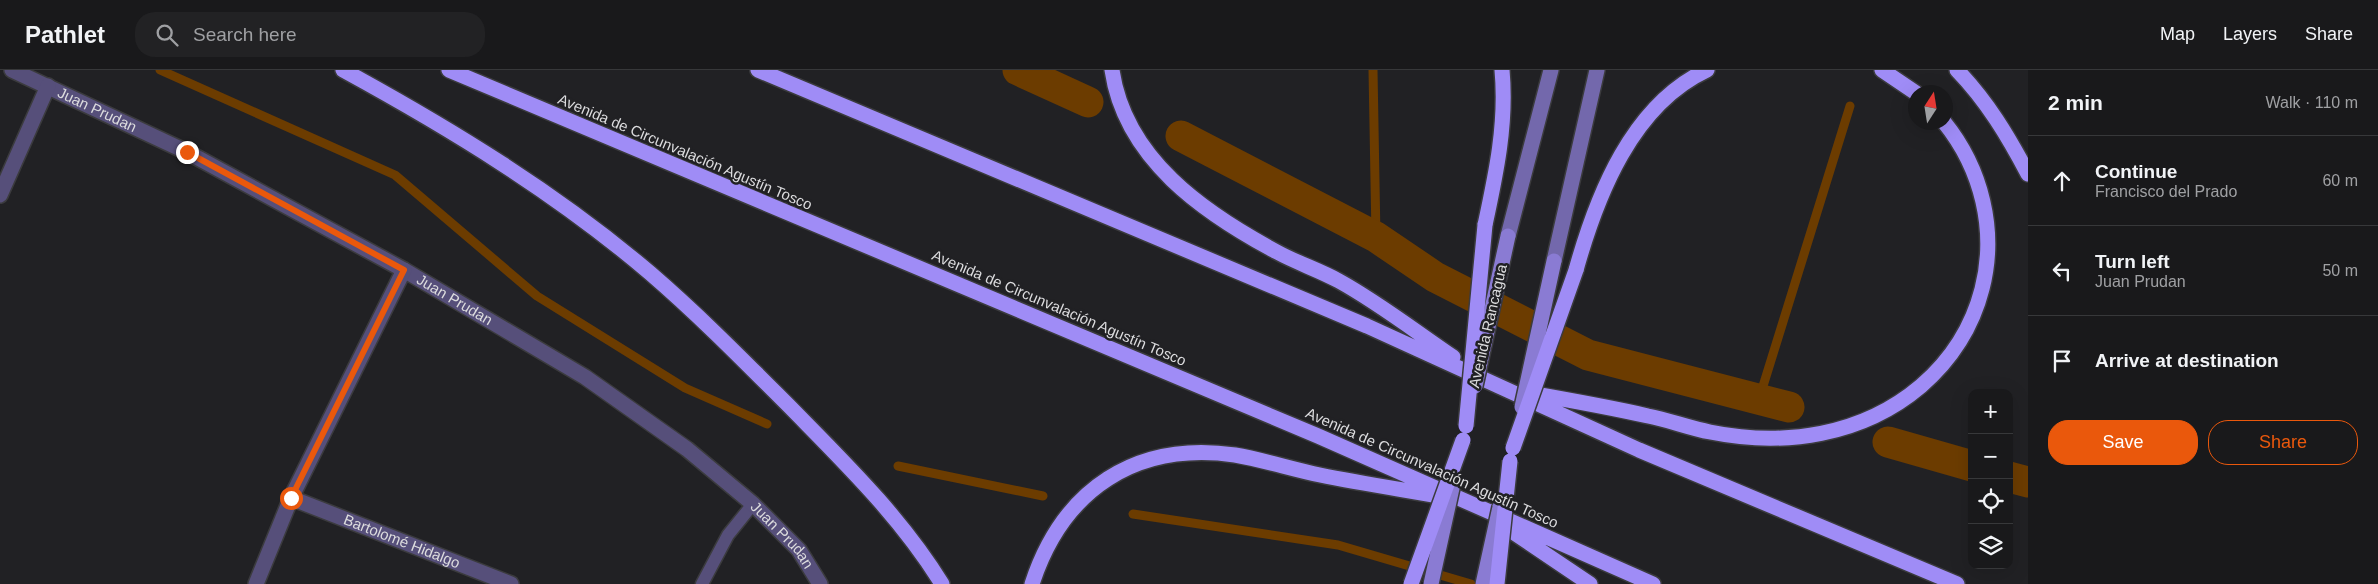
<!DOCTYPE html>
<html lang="en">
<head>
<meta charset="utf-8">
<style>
	:root { --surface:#19191b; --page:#222224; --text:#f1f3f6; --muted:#9fa0a3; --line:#37383a; --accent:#ea580c }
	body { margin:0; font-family:Helvetica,sans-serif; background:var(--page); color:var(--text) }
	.controls { position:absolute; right:15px; bottom:15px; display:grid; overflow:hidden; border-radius:10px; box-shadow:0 5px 20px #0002 }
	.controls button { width:45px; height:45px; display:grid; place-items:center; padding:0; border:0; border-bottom:1px solid var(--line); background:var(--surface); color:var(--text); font:25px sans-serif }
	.compass { position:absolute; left:1908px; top:15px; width:45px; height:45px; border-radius:50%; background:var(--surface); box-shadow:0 5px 20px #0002; rotate:12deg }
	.stop { position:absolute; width:15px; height:15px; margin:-11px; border:4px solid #ea580c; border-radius:50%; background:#fff }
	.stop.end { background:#ea580c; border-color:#fff; box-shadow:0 1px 5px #0008 }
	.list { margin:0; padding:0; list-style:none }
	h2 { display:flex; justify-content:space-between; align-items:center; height:65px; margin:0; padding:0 20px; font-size:21px }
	h2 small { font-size:16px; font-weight:400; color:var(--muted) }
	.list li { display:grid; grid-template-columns:32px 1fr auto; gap:15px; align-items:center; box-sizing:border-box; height:90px; padding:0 20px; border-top:1px solid var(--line) }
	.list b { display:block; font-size:19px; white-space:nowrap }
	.list p { margin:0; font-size:16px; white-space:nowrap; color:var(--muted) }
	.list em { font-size:16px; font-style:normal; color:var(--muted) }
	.actions { display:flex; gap:10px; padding:15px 20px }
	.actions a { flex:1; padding:11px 0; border:1px solid var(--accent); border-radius:20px; text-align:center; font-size:18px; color:var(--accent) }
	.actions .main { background:var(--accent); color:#fff }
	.icon { flex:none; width:28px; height:28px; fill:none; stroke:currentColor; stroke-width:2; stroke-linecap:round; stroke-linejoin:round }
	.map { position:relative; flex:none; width:2028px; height:514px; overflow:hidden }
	header { display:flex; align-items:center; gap:30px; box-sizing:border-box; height:70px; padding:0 25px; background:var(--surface); border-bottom:1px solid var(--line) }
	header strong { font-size:24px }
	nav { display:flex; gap:28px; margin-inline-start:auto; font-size:18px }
	.search { width:350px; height:45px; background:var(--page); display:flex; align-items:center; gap:12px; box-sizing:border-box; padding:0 18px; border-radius:20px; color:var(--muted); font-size:19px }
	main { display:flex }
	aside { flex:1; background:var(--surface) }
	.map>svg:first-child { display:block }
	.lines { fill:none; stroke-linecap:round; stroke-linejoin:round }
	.stream { stroke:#6c3c00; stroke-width:9 }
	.canal { stroke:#6c3c00; stroke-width:31 }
	.lane-casing { stroke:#3b3b3e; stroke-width:15 }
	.street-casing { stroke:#3b3b3e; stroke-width:18 }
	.secondary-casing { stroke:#3b3b3e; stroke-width:18 }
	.highway-casing { stroke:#3b3b3e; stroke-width:18 }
	.lane { stroke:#564f7a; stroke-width:12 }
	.street { stroke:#564f7a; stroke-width:15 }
	.secondary { stroke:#7368ac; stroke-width:15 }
	.highway { stroke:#9f8cf6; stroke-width:15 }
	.primary-bridge-casing { stroke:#3b3b3e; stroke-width:18; stroke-linecap:butt }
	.highway-bridge-casing { stroke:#3b3b3e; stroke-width:18; stroke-linecap:butt }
	.primary-bridge { stroke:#8a7bd3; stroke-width:15 }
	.highway-bridge { stroke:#9f8cf6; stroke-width:15 }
	.route { stroke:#ea580c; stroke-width:6 }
	.labels { text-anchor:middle; stroke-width:5; stroke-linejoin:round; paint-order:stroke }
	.street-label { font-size:15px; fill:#dcdcde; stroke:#212124 }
</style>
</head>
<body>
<header>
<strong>Pathlet</strong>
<div class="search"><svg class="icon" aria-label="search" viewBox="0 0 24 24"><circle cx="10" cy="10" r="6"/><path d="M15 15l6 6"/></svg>Search here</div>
<nav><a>Map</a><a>Layers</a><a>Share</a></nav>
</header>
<main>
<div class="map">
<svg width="2028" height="514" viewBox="0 0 2028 514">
	<rect width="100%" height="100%" fill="#212124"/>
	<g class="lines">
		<path class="stream" d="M160 0 395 105 537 226 685 318 767 354
			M1373 0 1376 167
			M1759 329 1850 36
			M898 396 1043 426
			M1133 444 1338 475 1471 514"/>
		<path class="canal" d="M1018 0 1088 32
			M1181 66 1376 167 1435 207 1588 285 1789 337
			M1888 372 1972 396
			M2009 407 2028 412"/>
		<defs>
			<path id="lane" d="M702 514 728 465 753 434"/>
			<g id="street">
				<path id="s1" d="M12 0 187 82 404 200 585 307 687 379 753 434 799 480 820 514"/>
				<path d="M0 125 48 16"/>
				<path id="s2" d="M291 428 511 514"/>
				<path d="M256 514 291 428 404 200"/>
			</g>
			<path id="secondary" d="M1508 166 1551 0
				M1554 191 1597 0"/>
			<path id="highway" d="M343 0C451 59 556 123 650 203 700 246 747 294 794 341 848 396 902 449 942 514
				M449 0 1318 366 1653 514
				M758 0 1367 256 1639 380 1957 514
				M1112 0C1125 89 1204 143 1277 182 1297 193 1319 200 1339 211 1379 233 1416 262 1453 287
				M1882 0 1916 23
				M1957 0C1987 31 2008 66 2028 104
				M1485 155C1496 104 1507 53 1502 0
				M1576 200C1597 125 1632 35 1707 0
				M1529 323C1569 330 1609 337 1648 346 1669 350 1689 358 1710 362 1784 377 1862 366 1921 316 1951 290 1972 258 1982 219 1997 161 1982 99 1944 52
				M1507 458 1590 514
				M1032 514C1063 419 1136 371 1235 385 1264 390 1291 399 1320 405 1359 413 1399 419 1439 426"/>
		</defs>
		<use href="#lane" class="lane-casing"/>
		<use href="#street" class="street-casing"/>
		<use href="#secondary" class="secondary-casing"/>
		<use href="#highway" class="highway-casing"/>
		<use href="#lane" class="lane"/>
		<use href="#street" class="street"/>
		<use href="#secondary" class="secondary"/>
		<use href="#highway" class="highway"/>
		<defs>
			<path id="primary-bridge" d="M1475 316 1508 166
				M1522 337 1554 191
				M1431 514 1454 409
				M1483 514 1500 437"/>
			<path id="highway-bridge" d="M1466 356 1485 155
				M1513 378 1576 200
				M1411 514 1463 370
				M1497 514 1510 391"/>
		</defs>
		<use href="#primary-bridge" class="primary-bridge-casing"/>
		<use href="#highway-bridge" class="highway-bridge-casing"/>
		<use href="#primary-bridge" class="primary-bridge"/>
		<use href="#highway-bridge" class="highway-bridge"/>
	</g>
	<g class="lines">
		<path class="route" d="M187 82 404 200 291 428"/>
	</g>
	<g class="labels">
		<g class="street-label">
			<text dy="5" stroke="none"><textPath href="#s1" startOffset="94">Juan Prudan</textPath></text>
			<text transform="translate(685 82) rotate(23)" y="5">Avenida de Circunvalación Agustín Tosco</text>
			<text dy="5" stroke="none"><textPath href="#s1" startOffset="499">Juan Prudan</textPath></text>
			<text transform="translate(1059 238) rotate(23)" y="5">Avenida de Circunvalación Agustín Tosco</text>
			<text transform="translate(1488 256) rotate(-77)" y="5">Avenida Rancagua</text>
			<text transform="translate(1432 398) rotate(24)" y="5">Avenida de Circunvalación Agustín Tosco</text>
			<text dy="5" stroke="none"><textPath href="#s1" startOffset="904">Juan Prudan</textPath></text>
			<text dy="5" stroke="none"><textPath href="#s2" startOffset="119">Bartolomé Hidalgo</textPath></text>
		</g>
	</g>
</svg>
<div class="controls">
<button>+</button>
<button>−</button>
<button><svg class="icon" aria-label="locate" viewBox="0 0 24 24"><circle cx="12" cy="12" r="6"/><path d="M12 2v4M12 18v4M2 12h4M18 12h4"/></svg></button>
<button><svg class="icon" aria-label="layers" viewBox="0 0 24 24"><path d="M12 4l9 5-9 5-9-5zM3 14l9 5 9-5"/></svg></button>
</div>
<svg class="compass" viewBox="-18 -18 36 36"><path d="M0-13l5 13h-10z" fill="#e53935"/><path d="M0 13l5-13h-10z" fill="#9fa0a3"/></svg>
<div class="stop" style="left:291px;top:428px"></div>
<div class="stop end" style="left:187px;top:82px"></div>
</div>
<aside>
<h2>2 min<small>Walk · 110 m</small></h2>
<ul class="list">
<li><svg class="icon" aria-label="ahead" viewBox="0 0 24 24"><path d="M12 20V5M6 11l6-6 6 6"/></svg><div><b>Continue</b><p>Francisco del Prado</p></div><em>60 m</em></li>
<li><svg class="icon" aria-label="left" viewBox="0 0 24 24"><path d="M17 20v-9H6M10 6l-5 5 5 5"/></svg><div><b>Turn left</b><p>Juan Prudan</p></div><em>50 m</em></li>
<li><svg class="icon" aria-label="arrive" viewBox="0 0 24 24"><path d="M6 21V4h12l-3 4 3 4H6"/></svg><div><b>Arrive at destination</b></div></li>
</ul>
<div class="actions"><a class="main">Save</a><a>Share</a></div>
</aside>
</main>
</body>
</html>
